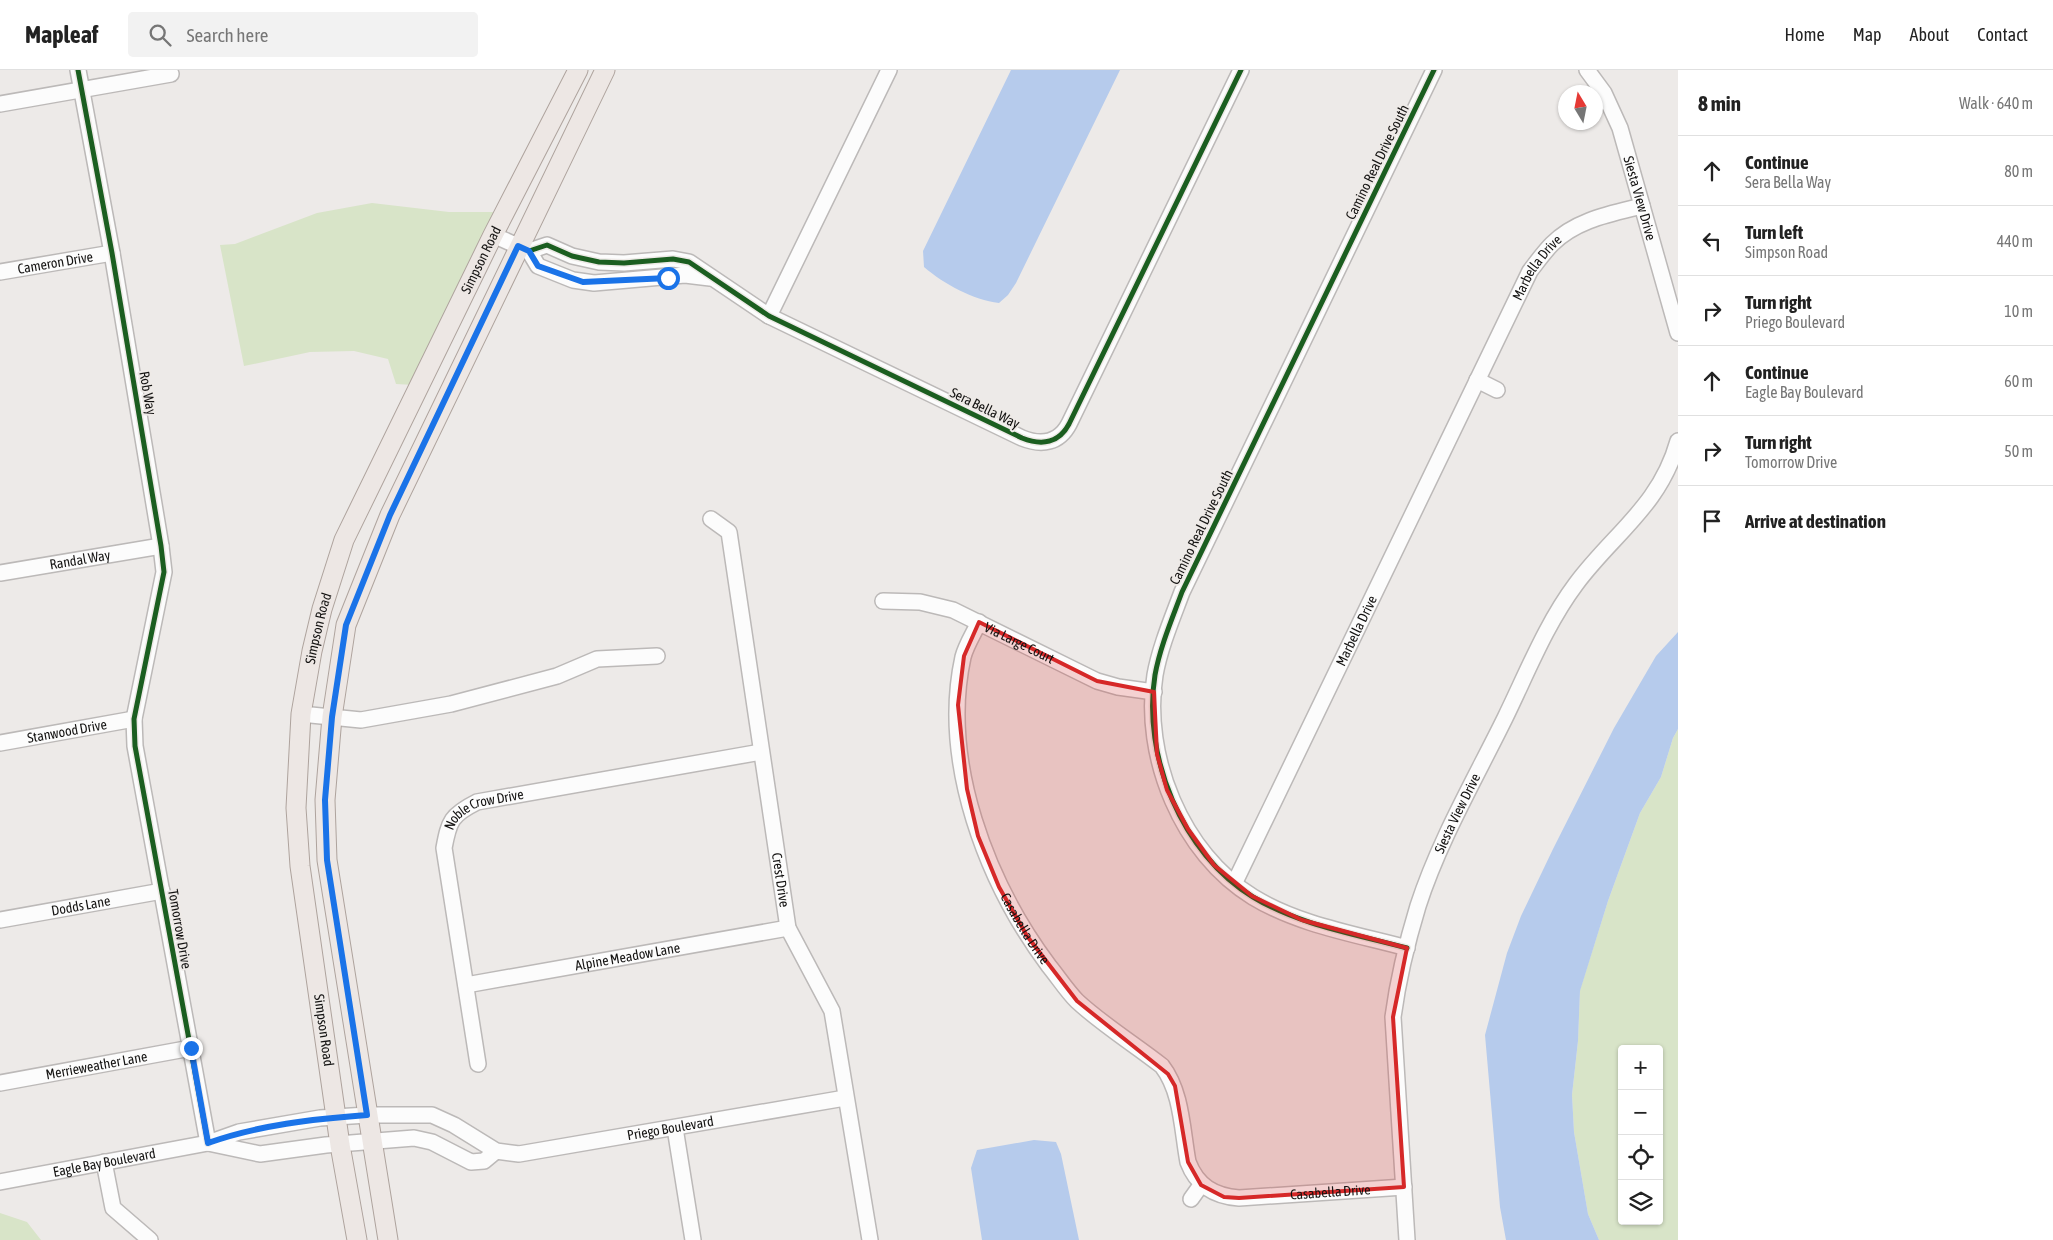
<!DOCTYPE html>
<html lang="en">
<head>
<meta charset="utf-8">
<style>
	:root { --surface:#fff; --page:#f2f2f2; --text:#222; --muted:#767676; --line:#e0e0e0 }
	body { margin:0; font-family:"Asap Condensed",sans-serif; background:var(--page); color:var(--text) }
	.controls { position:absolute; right:15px; bottom:15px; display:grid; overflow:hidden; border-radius:5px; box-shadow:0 1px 4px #0004 }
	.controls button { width:45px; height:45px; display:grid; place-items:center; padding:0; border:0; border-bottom:1px solid var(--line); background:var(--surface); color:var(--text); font:25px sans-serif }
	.compass { position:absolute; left:1558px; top:15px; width:45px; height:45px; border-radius:50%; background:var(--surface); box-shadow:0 1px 4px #0004; rotate:350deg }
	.stop { position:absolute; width:15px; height:15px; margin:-11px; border:4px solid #1a73e8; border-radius:50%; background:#fff }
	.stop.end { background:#1a73e8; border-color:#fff; box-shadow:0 1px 5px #0008 }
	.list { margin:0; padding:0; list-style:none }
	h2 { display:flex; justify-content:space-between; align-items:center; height:65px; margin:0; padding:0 20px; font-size:21px }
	h2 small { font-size:16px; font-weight:400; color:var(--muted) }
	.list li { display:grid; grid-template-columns:32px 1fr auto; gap:15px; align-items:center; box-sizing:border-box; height:70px; padding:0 20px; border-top:1px solid var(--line) }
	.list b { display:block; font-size:19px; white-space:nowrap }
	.list p { margin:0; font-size:16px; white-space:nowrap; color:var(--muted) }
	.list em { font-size:16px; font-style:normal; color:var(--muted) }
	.icon { flex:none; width:28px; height:28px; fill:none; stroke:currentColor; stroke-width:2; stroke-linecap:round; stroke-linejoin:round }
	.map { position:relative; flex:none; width:1678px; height:1170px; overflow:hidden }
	header { display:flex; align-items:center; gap:30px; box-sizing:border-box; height:70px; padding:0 25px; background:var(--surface); border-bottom:1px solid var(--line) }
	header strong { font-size:24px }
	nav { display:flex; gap:28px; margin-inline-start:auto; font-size:18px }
	.search { width:350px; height:45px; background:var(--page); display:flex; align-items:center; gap:12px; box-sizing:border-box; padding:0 18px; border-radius:5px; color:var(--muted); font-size:19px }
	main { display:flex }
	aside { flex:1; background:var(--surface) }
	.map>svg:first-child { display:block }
	.green { fill:#d8e4c8; fill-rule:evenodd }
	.water { fill:#b6cbec }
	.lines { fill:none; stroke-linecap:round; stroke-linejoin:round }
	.minor-casing { stroke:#bcb9b8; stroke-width:18 }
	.major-casing { stroke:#aea39d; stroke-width:21 }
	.minor { stroke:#fcfcfc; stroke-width:15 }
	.major { stroke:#ede7e4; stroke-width:19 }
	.cycleway-casing { stroke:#eeeae7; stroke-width:8 }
	.cycleway { stroke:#1b5e20; stroke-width:5 }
	.route { stroke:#1a73e8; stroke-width:6 }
	.marked { fill:#d62828; fill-opacity:0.2; stroke:#d62828; stroke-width:4; stroke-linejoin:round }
	.labels { text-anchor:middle; stroke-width:4; stroke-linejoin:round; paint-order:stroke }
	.street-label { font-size:14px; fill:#141312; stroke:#eeeae7 }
</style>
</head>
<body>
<header>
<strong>Mapleaf</strong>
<div class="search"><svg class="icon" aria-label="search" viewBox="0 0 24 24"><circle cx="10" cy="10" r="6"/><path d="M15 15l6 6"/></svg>Search here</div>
<nav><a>Home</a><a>Map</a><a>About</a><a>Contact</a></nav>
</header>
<main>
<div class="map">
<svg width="1678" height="1170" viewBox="0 0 1678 1170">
	<rect width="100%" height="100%" fill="#edeae8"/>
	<path class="green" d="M372 133 449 142H508L414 315 396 314 388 289 354 281 310 282 244 296 220 175 235 174 317 143Z
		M1678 659V1170H1599L1588 1144 1574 1062 1572 1025 1578 971 1580 920 1608 831 1640 743 1661 707 1673 668ZM1622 979H1659V1151H1622Z
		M0 1143 27 1152 41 1170H0Z"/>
	<path class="water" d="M1011 0H1120L1016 213 1008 225 999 233C973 230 944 214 924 197L923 181Z
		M1678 562V659L1673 668 1661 707 1640 743 1608 831 1580 921 1578 971 1572 1025 1574 1062 1588 1144 1599 1170H1506L1500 1137 1485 965 1507 883 1521 846 1553 779 1614 658 1656 586Z
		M1034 1070 1056 1072 1061 1084 1079 1170H982L971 1098 977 1080Z"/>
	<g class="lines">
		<defs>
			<g id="minor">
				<path d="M78 0 112 183 161 476 164 502 134 649 135 676 208 1073"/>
				<path id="s1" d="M1587 0 1604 23 1620 58 1678 263"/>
				<path d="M0 34 171 4"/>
				<path d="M493 165 529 181 538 196 573 210 594 213 685 205 710 208"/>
				<path d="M529 181 547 175 572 186 599 192 624 193 673 189 689 192 769 246 1022 368C1042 376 1059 373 1069 354L1241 0"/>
				<path id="s2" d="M0 202 112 183"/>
				<path d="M769 246 889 0"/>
				<path d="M1477 310 1497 320"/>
				<path id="s3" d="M711 449 729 462 788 858 832 941 870 1170"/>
				<path id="s4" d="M0 503 161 476"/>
				<path id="s5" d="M883 531 920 532 953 540 1097 611 1118 617 1154 622"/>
				<path id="s6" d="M979 552C974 563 966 575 963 587 940 692 987 813 1049 896 1058 907 1067 921 1077 931 1103 955 1134 974 1162 996 1182 1022 1182 1060 1188 1092 1197 1116 1214 1126 1239 1128L1404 1117"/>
				<path d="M301 644 361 650 451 634 557 606 597 589 657 586"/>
				<path id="s7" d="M0 673 134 649"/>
				<path id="s8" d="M1235 812 1530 201C1537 192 1544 182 1552 174 1576 150 1610 144 1642 136"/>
				<path id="s9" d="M0 850 162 821"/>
				<path d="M1407 878C1355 864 1299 855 1253 827 1182 784 1142 686 1155 605 1160 577 1172 549 1182 522L1434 0"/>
				<path id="s10" d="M466 915 788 858"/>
				<path id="s11" d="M478 994 444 778C449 751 451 745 477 732L761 682"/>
				<path id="s12" d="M0 1013 191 978"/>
				<path d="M675 1058 693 1170"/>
				<path d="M208 1073 260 1084 326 1075 414 1068 432 1072 471 1092 484 1091 496 1081"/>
				<path d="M104 1092 113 1138 150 1170"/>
				<path id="s13" d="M0 1112 208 1073 239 1062 320 1048 367 1045H432L454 1055 496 1081 519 1084 845 1028"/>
				<path d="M1191 1129 1201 1115"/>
				<path id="s14" d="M1407 1170 1393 947C1398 910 1407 872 1418 836 1439 771 1475 709 1505 648 1527 603 1546 554 1576 514 1613 464 1660 436 1678 371"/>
			</g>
			<g id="major">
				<path id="s15" d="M357 1170 340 1075 300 796 296 738 301 644 312 581 322 539 344 470 493 165 578 0"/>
				<path d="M388 1170 327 790 325 730 332 647 346 555 390 445 605 0"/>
			</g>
		</defs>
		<use href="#minor" class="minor-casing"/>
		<use href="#major" class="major-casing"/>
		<use href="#minor" class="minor"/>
		<use href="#major" class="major"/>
		<defs>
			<path id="cycleway" d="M78 0 112 183 161 476 164 502 134 649 135 676 208 1073
				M529 181 547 175 572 186 599 192 624 193 673 189 689 192 769 246 1022 368C1042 376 1059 373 1069 354L1241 0
				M1407 878C1355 864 1299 855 1253 827 1182 784 1142 686 1155 605 1160 577 1172 549 1182 522L1434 0"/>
		</defs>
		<use href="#cycleway" class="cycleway-casing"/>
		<use href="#cycleway" class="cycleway"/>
	</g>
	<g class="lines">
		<path class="route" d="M191 978 208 1073C259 1055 313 1049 367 1045L327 790 325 730 332 647 346 555 390 445 518 176 529 181 538 196 583 212 668 208"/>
	</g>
	<path class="marked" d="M979 552 1097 611 1154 622 1157 684 1167 720 1188 759 1214 795 1252 826 1302 850 1407 878 1393 947 1404 1117 1239 1128 1224 1127 1201 1115 1188 1092 1175 1016 1168 1004 1077 931 1027 866 999 817 978 766 967 719 958 635 964 586Z"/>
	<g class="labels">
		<g class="street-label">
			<text transform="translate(1377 92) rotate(-64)" y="5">Camino Real Drive South</text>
			<text dy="5" stroke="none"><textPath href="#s1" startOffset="140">Siesta View Drive</textPath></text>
			<text dy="5" stroke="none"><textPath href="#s15" startOffset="1022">Simpson Road</textPath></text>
			<text dy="5" stroke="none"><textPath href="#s2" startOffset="56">Cameron Drive</textPath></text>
			<text dy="5" stroke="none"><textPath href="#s8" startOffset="685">Marbella Drive</textPath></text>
			<text transform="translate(148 323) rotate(80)" y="5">Rob Way</text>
			<text transform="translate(985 338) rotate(26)" y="5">Sera Bella Way</text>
			<text transform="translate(1201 457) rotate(-64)" y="5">Camino Real Drive South</text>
			<text dy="5" stroke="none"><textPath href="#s4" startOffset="81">Randal Way</textPath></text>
			<text dy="5" stroke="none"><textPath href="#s15" startOffset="618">Simpson Road</textPath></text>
			<text dy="5" stroke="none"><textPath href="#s8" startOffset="279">Marbella Drive</textPath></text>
			<text dy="5" stroke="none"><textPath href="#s5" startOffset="145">Via Large Court</textPath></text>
			<text dy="5" stroke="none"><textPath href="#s7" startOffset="68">Stanwood Drive</textPath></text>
			<text dy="5" stroke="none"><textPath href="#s11" startOffset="282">Noble Crow Drive</textPath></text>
			<text dy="5" stroke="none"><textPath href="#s14" startOffset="438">Siesta View Drive</textPath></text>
			<text dy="5" stroke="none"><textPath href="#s3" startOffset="374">Crest Drive</textPath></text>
			<text dy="5" stroke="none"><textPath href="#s9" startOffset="82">Dodds Lane</textPath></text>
			<text dy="5" stroke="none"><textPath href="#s6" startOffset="324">Casabella Drive</textPath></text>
			<text transform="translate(180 859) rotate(80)" y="5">Tomorrow Drive</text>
			<text dy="5" stroke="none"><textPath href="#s10" startOffset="164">Alpine Meadow Lane</textPath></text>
			<text transform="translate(324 960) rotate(82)" y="5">Simpson Road</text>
			<text dy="5" stroke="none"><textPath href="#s12" startOffset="98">Merrieweather Lane</textPath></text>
			<text dy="5" stroke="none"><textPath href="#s13" startOffset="689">Priego Boulevard</textPath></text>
			<text dy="5" stroke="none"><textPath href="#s13" startOffset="106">Eagle Bay Boulevard</textPath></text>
			<text dy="5" stroke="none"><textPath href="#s6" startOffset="779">Casabella Drive</textPath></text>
		</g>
	</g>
</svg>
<div class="controls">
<button>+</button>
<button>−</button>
<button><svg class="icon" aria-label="locate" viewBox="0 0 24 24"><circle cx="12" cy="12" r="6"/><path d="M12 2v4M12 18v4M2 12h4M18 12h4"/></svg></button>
<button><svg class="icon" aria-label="layers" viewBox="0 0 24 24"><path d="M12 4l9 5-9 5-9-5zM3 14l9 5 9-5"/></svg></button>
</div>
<svg class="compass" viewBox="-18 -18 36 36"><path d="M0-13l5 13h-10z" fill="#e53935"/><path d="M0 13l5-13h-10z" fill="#767676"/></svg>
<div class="stop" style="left:668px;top:208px"></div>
<div class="stop end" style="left:191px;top:978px"></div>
</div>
<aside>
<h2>8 min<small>Walk · 640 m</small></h2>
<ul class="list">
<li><svg class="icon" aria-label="ahead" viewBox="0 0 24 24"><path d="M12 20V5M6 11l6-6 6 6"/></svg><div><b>Continue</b><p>Sera Bella Way</p></div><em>80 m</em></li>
<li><svg class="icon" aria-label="left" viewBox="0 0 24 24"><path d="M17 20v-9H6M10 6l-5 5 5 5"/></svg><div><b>Turn left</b><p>Simpson Road</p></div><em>440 m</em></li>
<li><svg class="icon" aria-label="right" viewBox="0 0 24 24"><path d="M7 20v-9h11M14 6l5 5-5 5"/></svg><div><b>Turn right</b><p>Priego Boulevard</p></div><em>10 m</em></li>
<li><svg class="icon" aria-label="ahead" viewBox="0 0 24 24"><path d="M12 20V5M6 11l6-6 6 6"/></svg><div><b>Continue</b><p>Eagle Bay Boulevard</p></div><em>60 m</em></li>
<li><svg class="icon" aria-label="right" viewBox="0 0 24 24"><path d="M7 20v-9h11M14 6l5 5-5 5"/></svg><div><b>Turn right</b><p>Tomorrow Drive</p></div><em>50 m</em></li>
<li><svg class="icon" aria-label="arrive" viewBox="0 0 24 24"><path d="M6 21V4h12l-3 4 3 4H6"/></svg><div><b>Arrive at destination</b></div></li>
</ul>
</aside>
</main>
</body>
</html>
